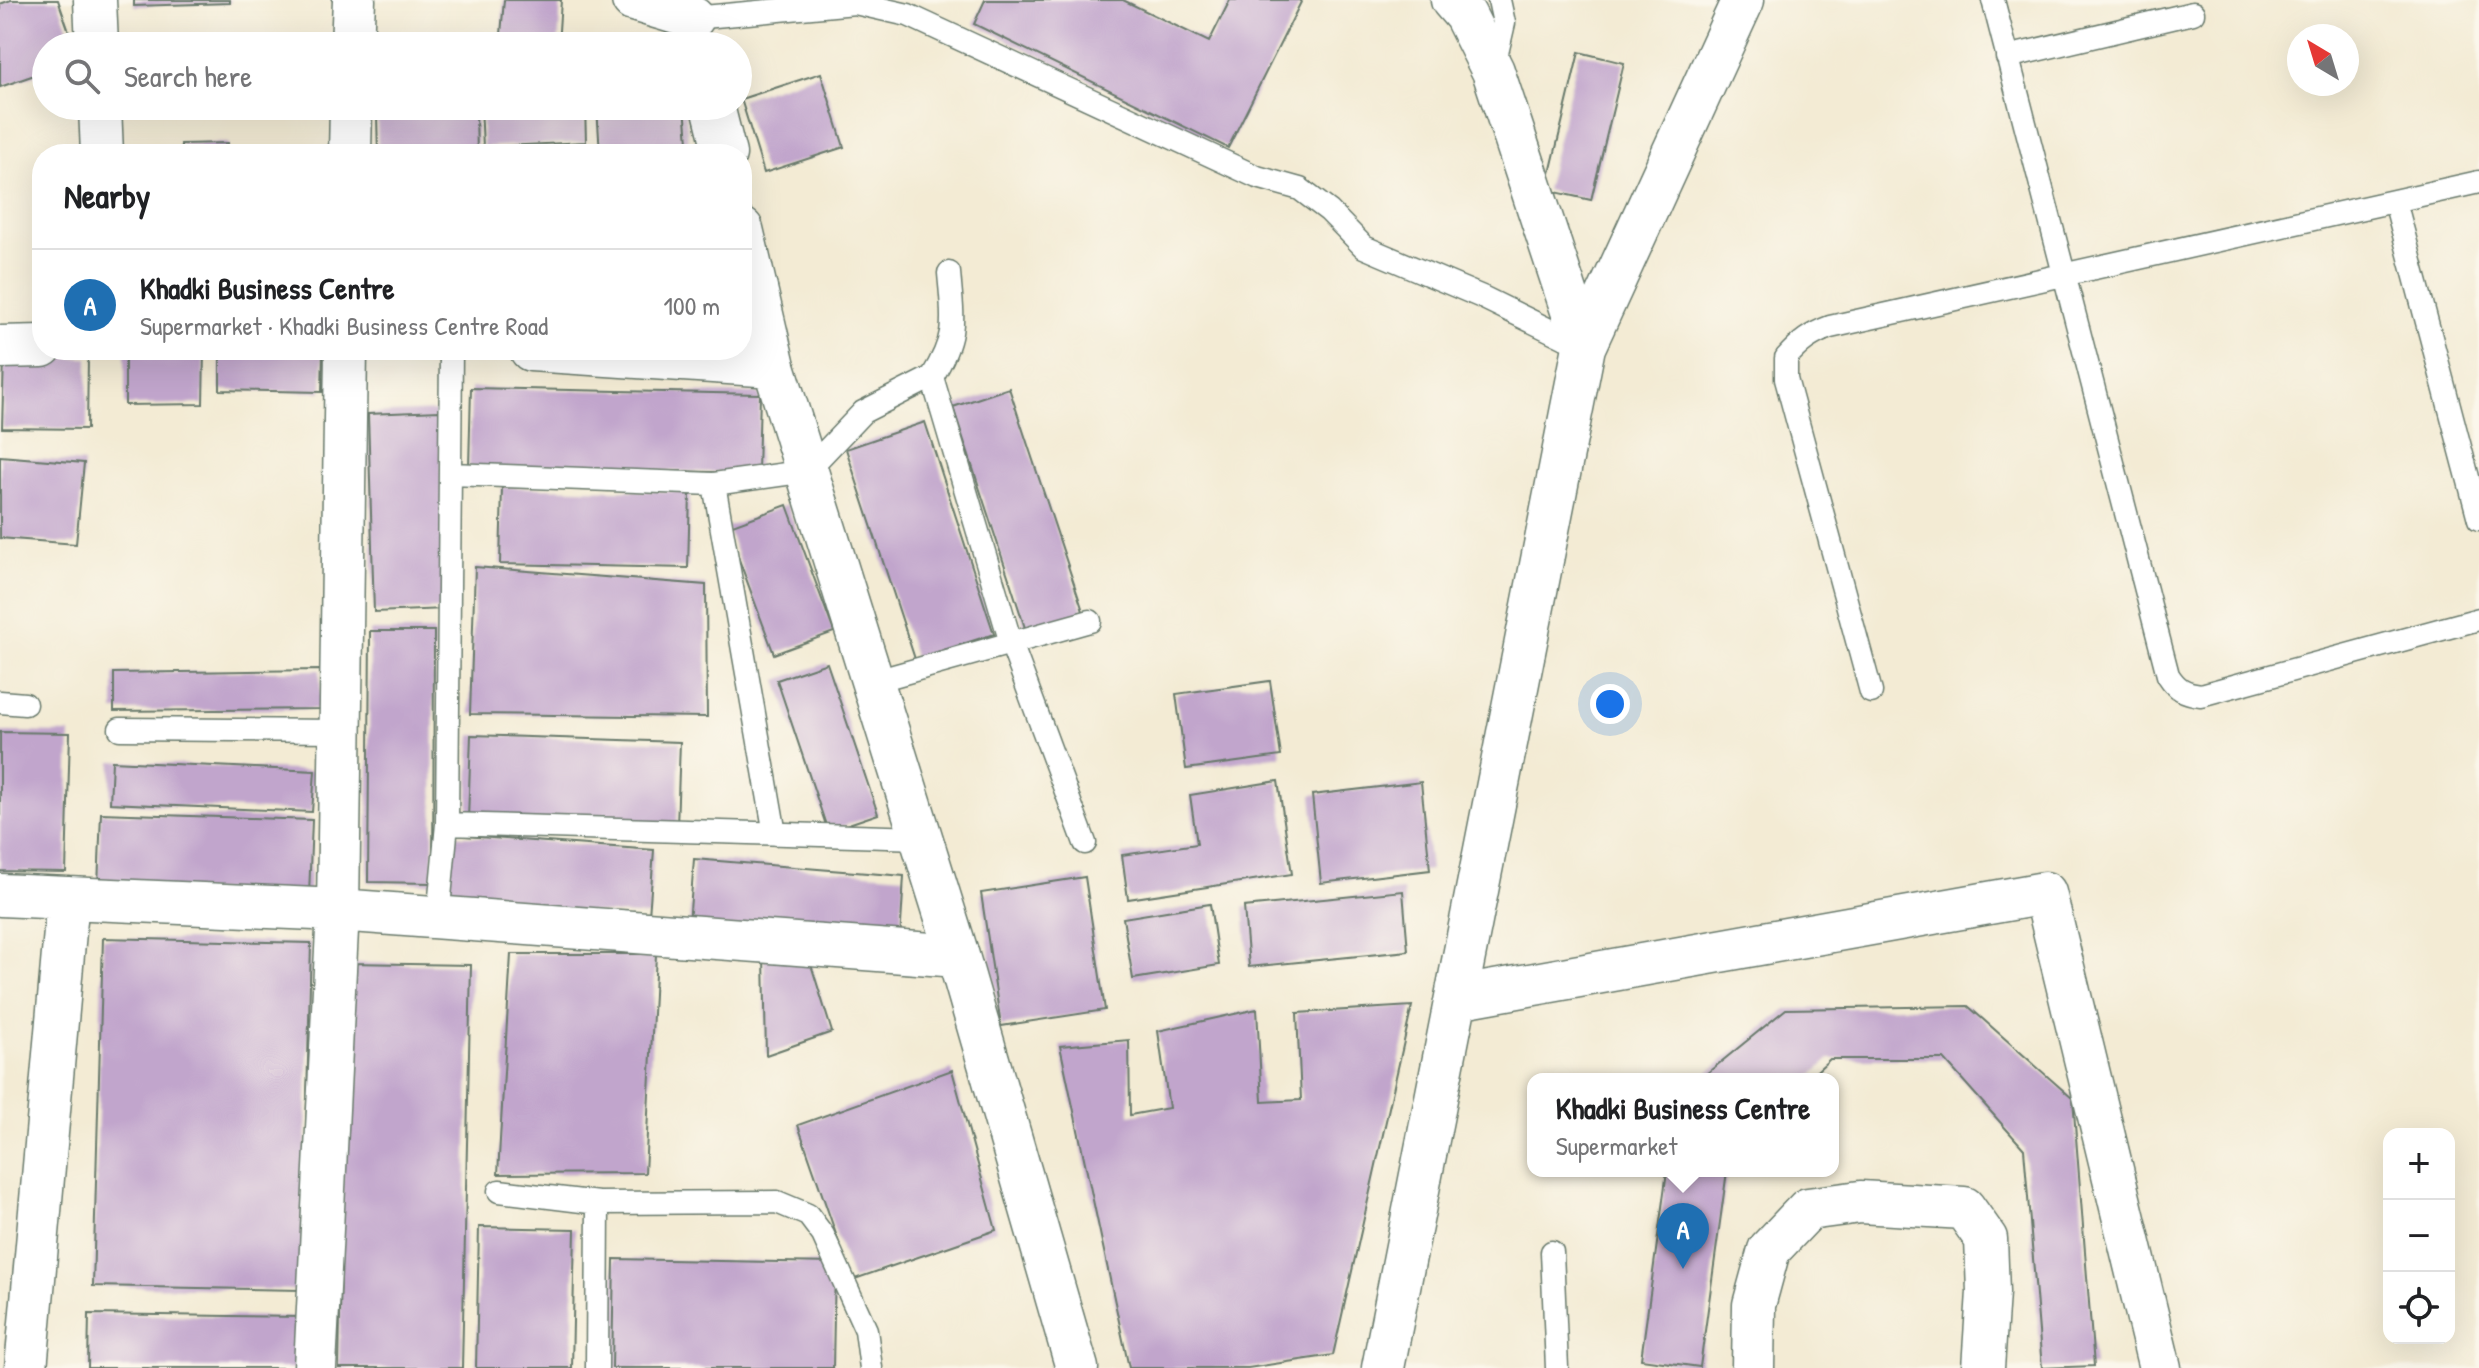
<!DOCTYPE html>
<html lang="en">
<head>
<meta charset="utf-8">
<style>
	:root { --surface:#fff; --page:#f6f6f6; --text:#202124; --muted:#757577; --line:#e0e0e0; --accent:#1f6fb2 }
	body { margin:0; font-family:"Patrick Hand",sans-serif; background:var(--page); color:var(--text) }
	.controls { position:absolute; right:24px; bottom:24px; display:grid; overflow:hidden; border-radius:16px; box-shadow:0 8px 32px #0002 }
	.controls button { width:72px; height:72px; display:grid; place-items:center; padding:0; border:0; border-bottom:2px solid var(--line); background:var(--surface); color:var(--text); font:40px sans-serif }
	.compass { position:absolute; left:2287px; top:24px; width:72px; height:72px; border-radius:50%; background:var(--surface); box-shadow:0 8px 32px #0002; rotate:322deg }
	.you { position:absolute; left:1610px; top:704px; width:28px; height:28px; margin:-20px; border:6px solid #fff; border-radius:50%; background:#1a73e8; box-shadow:0 0 0 12px #1a73e833 }
	.badge { display:grid; place-items:center; width:52px; height:52px; border-radius:50%; background:var(--accent); color:#fff; font-size:26px; font-weight:700 }
	.pin { position:absolute; translate:-50% -66px; filter:drop-shadow(0 2px 4px #0008) }
	.pin::after { content:''; position:absolute; top:42px; width:28px; height:24px; background:inherit; clip-path:polygon(0 0,100% 0,50% 100%) }
	.popup { position:absolute; left:1527px; top:1073px; width:312px; height:104px; box-sizing:border-box; display:grid; place-content:center; border-radius:16px; background:var(--surface); filter:drop-shadow(0 2px 6px #0005); font-size:26px; white-space:nowrap; color:var(--muted) }
	.popup b { font-size:30px; color:var(--text) }
	.popup::after { content:''; position:absolute; left:50%; top:100%; margin-left:-16px; border:16px solid transparent; border-top-color:var(--surface) }
	.list { margin:0; padding:0; list-style:none }
	h2 { display:flex; justify-content:space-between; align-items:center; height:104px; margin:0; padding:0 32px; font-size:34px }
	h2 small { font-size:26px; font-weight:400; color:var(--muted) }
	.list li { display:grid; grid-template-columns:52px 1fr auto; gap:24px; align-items:center; box-sizing:border-box; height:112px; padding:0 32px; border-top:2px solid var(--line) }
	.list b { display:block; font-size:30px; white-space:nowrap }
	.list p { margin:0; font-size:26px; white-space:nowrap; color:var(--muted) }
	.list em { font-size:26px; font-style:normal; color:var(--muted) }
	.icon { flex:none; width:44px; height:44px; fill:none; stroke:currentColor; stroke-width:2; stroke-linecap:round; stroke-linejoin:round }
	.map { position:relative; flex:none; width:2479px; height:1368px; overflow:hidden }
	.search { position:absolute; background:var(--surface); box-shadow:0 8px 32px #0002; left:32px; top:32px; width:720px; height:88px; display:flex; align-items:center; gap:20px; box-sizing:border-box; padding:0 28px; border-radius:44px; color:var(--muted); font-size:30px }
	.panel { position:absolute; background:var(--surface); box-shadow:0 8px 32px #0002; left:32px; top:144px; width:720px; height:216px; border-radius:32px }
	.map>svg:first-child { display:block }
	.building { fill:#c1a5cc }
	.lines { fill:none; stroke-linecap:round; stroke-linejoin:round }
	.lane-casing { stroke:#697a6c; stroke-width:25 }
	.street-casing { stroke:#697a6c; stroke-width:45 }
	.lane { stroke:#fff; stroke-width:22 }
	.street { stroke:#fff; stroke-width:42 }
</style>
</head>
<body>
<div class="map">
<svg width="2479" height="1368" viewBox="0 0 2479 1368">
	<rect width="100%" height="100%" fill="#fbf7ec"/>
	<filter id="ink" filterUnits="userSpaceOnUse"><feTurbulence type="fractalNoise" baseFrequency=".0125" numOctaves="2"/><feDisplacementMap in="SourceGraphic" scale="16" xChannelSelector="R" yChannelSelector="G"/><feConvolveMatrix kernelMatrix="1 2 1 2 8 2 1 2 1" color-interpolation-filters="sRGB"/></filter>
	<filter id="wash" filterUnits="userSpaceOnUse"><feTurbulence type="fractalNoise" baseFrequency=".006" numOctaves="4" result="noise"/><feDisplacementMap in="SourceGraphic" scale="32" xChannelSelector="R" yChannelSelector="G"/><feGaussianBlur stdDeviation="1.8" result="paint"/><feColorMatrix in="noise" values="0 0 0 0 0 0 0 0 0 0 0 0 0 0 0 0 0 1.4 0 .05"/><feComposite in="paint" operator="in"/></filter>
	<g filter="url(#wash)">
		<rect width="100%" height="100%" fill="#f3ebd4"/>
		<g id="blocks">
			<path class="building" d="M11 0H58L74 46H46V71L0 87V4Z
				M134 0H230V3L134 6Z
				M504 0H561L558 46H500Z
				M985 0H1123L1209 42 1230 0H1302L1228 148 974 24Z
				M1579 52 1624 63 1591 200 1546 190Z
				M821 73 844 147 764 173 741 99Z
				M481 106H585L586 142 483 147Z
				M597 106H685L689 154H600Z
				M476 112 477 154H378L377 115Z
				M228 143V154H181V144Z
				M125 350H204L203 404 125 405Z
				M220 350H323L322 392 220 390Z
				M4 357 88 358 87 429 2 428Z
				M471 388 760 394 758 473 469 467Z
				M1009 388 1084 614 1027 634 953 407Z
				M439 411 445 609 374 612 368 414Z
				M925 422 994 634 915 659 846 449Z
				M0 456 84 463 76 544 0 538Z
				M502 487 690 492 688 568 500 564Z
				M787 505 834 632 774 654 727 527Z
				M475 567 706 585 707 717 470 714Z
				M370 631H434L433 883 368 882Z
				M827 663 878 814 828 831 777 680Z
				M320 670 321 709 114 711V673Z
				M1270 681 1281 756 1186 769 1176 694Z
				M0 732 70 733 66 872 0 871Z
				M471 735 680 742 677 827 468 820Z
				M112 761 315 771 312 812 110 803Z
				M1278 781 1292 874 1128 899 1122 855 1197 844 1190 795Z
				M1421 782 1430 870 1321 883 1312 795Z
				M101 813 312 820 309 895 98 887Z
				M451 835 654 850 649 916 446 902Z
				M694 859 904 876 900 940 689 924Z
				M1085 877 1105 1010 1001 1026 981 893Z
				M1403 891 1408 951 1249 967 1244 907Z
				M1210 904 1219 965 1133 979 1123 918Z
				M103 938 311 943 302 1290 93 1286Z
				M511 954H656L645 1173 498 1174Z
				M808 955 832 1032 766 1055 764 956Z
				M347 963 471 965 462 1368H339Z
				M1412 1006 1333 1355 1248 1368H1129L1060 1046 1129 1040 1130 1115 1169 1108 1158 1031 1257 1009 1262 1102 1301 1100 1297 1013Z
				M1968 1006 2073 1099 2094 1366 2042 1368 2024 1149 1944 1059H1830L1808 1079H1700L1786 1009Z
				M952 1070 996 1230 852 1280 798 1125Z
				M1667 1171H1727L1700 1367 1641 1359Z
				M479 1227 575 1229 572 1368H476Z
				M614 1259 835 1263 833 1368H612Z
				M89 1314 302 1317 301 1368H88Z"/>
		</g>
	</g>
	<g filter="url(#ink)">
		<use href="#blocks" fill-opacity="0" stroke="#697a6c" stroke-width="2"/>
		<g class="lines">
			<defs>
				<path id="lane" d="M1993 0 2168 675C2177 689 2184 693 2201 695L2479 619
					M693 18 855 3 908 15 1257 177 1300 189 1329 211 1364 247 1482 297 1584 347
					M2007 57 2193 13
					M1494 66 1504 23 1499 0
					M2395 201 2479 519
					M949 273C953 320 958 335 932 377L1011 643 1085 843
					M451 350 447 824 921 838
					M450 474 714 484 807 471 863 412 932 377
					M714 484 775 834
					M872 682 1090 621
					M1871 692 1786 379V358C1800 342 1811 334 1830 327L2479 182
					M0 702 25 704
					M120 729 340 731
					M438 918 447 824
					M499 1191 598 1203 597 1368
					M598 1203 777 1202 808 1215 823 1235 866 1330 871 1368
					M1552 1252 1557 1368"/>
				<path id="street" d="M95 0 97 46
					M633 0 693 18
					M1452 0 1465 15 1493 71 1584 347
					M352 46 354 0
					M100 106 102 154
					M713 106 725 154
					M350 154 351 106
					M742 229 774 366 958 956 1077 1368
					M0 347 42 346
					M531 350 774 366
					M0 895 338 910 958 956
					M1456 998 2045 893 2160 1368
					M26 1368 68 898
					M315 1368 338 910 346 350
					M1383 1368 1584 347 1743 0
					M1753 1368 1754 1305 1769 1250 1808 1209 1860 1202 1964 1208 1986 1239 1988 1292 1983 1368"/>
			</defs>
			<use href="#lane" class="lane-casing"/>
			<use href="#street" class="street-casing"/>
			<use href="#lane" class="lane"/>
			<use href="#street" class="street"/>
		</g>
	</g>
</svg>
<div class="controls">
<button>+</button>
<button>−</button>
<button><svg class="icon" aria-label="locate" viewBox="0 0 24 24"><circle cx="12" cy="12" r="6"/><path d="M12 2v4M12 18v4M2 12h4M18 12h4"/></svg></button>
</div>
<svg class="compass" viewBox="-18 -18 36 36"><path d="M0-13l5 13h-10z" fill="#e53935"/><path d="M0 13l5-13h-10z" fill="#757577"/></svg>
<div class="you"></div>
<div class="pin badge" style="left:1683px;top:1269px">A</div>
<div class="popup"><b>Khadki Business Centre</b>Supermarket</div>
<div class="search"><svg class="icon" aria-label="search" viewBox="0 0 24 24"><circle cx="10" cy="10" r="6"/><path d="M15 15l6 6"/></svg>Search here</div>
<section class="panel">
<h2>Nearby<small></small></h2>
<ul class="list">
<li><span class="badge">A</span><div><b>Khadki Business Centre</b><p>Supermarket · Khadki Business Centre Road</p></div><em>100 m</em></li>
</ul>
</section>
</div>
</body>
</html>
